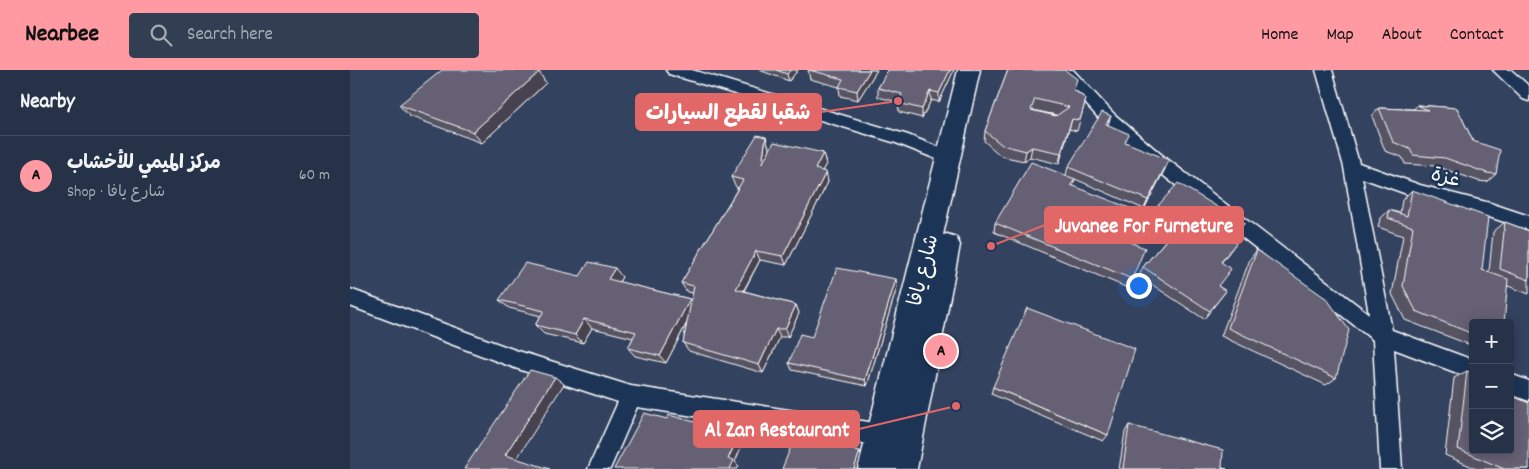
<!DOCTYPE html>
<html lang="en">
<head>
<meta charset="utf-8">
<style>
	:root { --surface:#263247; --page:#323e52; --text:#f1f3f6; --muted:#a4aab4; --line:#424d60; --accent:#ff9aa2 }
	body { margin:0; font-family:Dekko,"Playpen Sans Arabic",sans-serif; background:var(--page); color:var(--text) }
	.controls { position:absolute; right:15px; bottom:15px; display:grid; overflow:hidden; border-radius:5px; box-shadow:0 2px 12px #0003 }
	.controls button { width:45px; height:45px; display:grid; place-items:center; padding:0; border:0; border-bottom:1px solid var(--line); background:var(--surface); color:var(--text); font:25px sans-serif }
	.you { position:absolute; left:788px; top:215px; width:18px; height:18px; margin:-12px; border:4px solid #fff; border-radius:50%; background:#1a73e8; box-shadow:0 0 0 8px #1a73e833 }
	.badge { display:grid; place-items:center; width:32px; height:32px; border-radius:50%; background:var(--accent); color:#111; font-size:16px; font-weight:700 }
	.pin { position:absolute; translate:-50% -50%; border:2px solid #fff; box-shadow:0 1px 5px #0006 }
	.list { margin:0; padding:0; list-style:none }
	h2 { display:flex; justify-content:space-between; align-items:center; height:65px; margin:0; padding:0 20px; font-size:21px }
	h2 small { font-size:16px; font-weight:400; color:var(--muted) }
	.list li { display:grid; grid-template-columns:32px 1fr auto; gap:15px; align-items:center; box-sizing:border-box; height:80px; padding:0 20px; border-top:1px solid var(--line) }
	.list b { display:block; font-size:19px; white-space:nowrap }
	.list p { margin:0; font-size:16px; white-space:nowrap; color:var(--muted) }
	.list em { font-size:16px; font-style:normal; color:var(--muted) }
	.icon { flex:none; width:28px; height:28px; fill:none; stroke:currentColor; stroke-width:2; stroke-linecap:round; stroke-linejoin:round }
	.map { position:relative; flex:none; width:1179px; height:399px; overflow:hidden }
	header { display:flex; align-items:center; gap:30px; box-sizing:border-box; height:70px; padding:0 25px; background:var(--accent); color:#111 }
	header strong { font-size:24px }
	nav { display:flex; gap:28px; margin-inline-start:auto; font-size:18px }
	.search { width:350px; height:45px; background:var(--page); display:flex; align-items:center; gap:12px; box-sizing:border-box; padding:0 18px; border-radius:5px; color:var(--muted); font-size:19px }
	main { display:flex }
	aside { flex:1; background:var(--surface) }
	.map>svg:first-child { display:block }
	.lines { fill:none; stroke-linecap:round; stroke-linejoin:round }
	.street-casing { stroke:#fff; stroke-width:3 }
	.secondary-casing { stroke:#fff; stroke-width:3 }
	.street { fill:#1d3557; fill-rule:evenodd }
	.secondary { fill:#1d3557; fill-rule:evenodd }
	.wall { fill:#575363; stroke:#fff; fill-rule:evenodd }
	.shaded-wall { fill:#474350; stroke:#fff }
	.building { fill:#656073; stroke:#fff; fill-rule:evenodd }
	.labels { text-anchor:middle; stroke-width:5; stroke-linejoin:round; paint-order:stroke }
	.street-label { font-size:20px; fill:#fff; stroke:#1d3557 }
	.leader { fill:none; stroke:#e26868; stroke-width:2 }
	.callout-dot { fill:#e26868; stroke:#1d3557; stroke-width:2 }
	.callout { fill:#e26868; stroke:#e26868; stroke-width:2 }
	.callout-label { font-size:21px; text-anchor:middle; font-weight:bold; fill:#fff }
</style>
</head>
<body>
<header>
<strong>Nearbee</strong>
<div class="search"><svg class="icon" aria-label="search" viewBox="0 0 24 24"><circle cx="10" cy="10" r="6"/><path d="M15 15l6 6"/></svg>Search here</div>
<nav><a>Home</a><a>Map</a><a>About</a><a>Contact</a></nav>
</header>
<main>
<aside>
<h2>Nearby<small></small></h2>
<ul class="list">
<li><span class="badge">A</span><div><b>مركز الميمي للأخشاب</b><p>Shop · شارع يافا</p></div><em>60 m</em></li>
</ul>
</aside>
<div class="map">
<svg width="1179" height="399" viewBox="0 0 1179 399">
	<rect width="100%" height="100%" fill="#33425f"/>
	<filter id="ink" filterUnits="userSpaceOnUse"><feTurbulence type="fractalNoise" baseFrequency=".02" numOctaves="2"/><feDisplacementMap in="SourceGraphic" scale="10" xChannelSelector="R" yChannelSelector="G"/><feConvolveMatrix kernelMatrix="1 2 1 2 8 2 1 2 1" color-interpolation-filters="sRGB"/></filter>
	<g filter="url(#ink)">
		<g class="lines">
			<defs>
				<path id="street" d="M316 0H342L558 65 605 84 607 88 605 92 599 94 546 73 319 4Z
					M706 0H723L764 44 812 85 1019 244 994 97 966 0H982L1009 93 1070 115 1140 133 1179 146V160L1139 147 1068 128 1012 108 1042 260 1123 290V309L1044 279 1052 399H1030L1023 270 800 95 752 52Z
					M1143 0H1161L1179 16V31L1173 29Z
					M0 219 165 280 281 316 532 354 540 357 543 365 540 373 532 376 287 337 260 399H238L268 332 165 298 0 236Z
					M1160 304 1179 311V331L1160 324Z"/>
				<path id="secondary" d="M608 0H630L593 165 597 164 606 167 610 175 567 399H508Z"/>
			</defs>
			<use href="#street" class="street-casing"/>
			<use href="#secondary" class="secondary-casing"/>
			<use href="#street" class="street"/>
			<use href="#secondary" class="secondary"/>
		</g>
		<path class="wall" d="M409 0H448L439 11Z
			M458 0H527L508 30 490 26 489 17 460 9Z
			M538 0H604L589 32 581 30 572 48 549 42 548 32 528 27V18Z
			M658 0 725 20 736 29 727 61 719 59 709 94 680 87 674 91 651 86 634 71 635 61ZM683 40 706 45 683 41Z
			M189 2 196 13 132 73 59 46 49 35Z
			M1067 35 1107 38 1123 71 1146 104 1137 112 1128 111 1086 96 1055 94 1052 87 1035 81 1022 46 1029 38 1064 39Z
			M758 55 776 73 815 99 794 139 725 109 723 116 779 172 782 209 778 218 644 162 645 153 716 105 718 97Z
			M416 67 419 78 418 83H473L476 94 472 101 476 102 478 112 436 195 410 190 394 221 446 235 449 243 438 267H430L413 303 339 281 333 273 337 253 316 293 285 286 278 278 283 268 242 258 233 273 194 264 185 255 191 246 159 238 149 230 230 206 272 207 269 212 340 229 341 231 343 223 337 222 331 213 388 118 386 117 381 107Z
			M1062 120 1132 200 1139 202 1143 162 1155 152 1179 161V224L1158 216 1123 253V276L1055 250 1042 224 1053 166 1028 157 1030 149 1039 140 1050 143 1052 130Z
			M805 139 894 153 882 170 886 173 871 193 868 216 876 221 854 249 789 206 793 197 816 170 804 163 808 154 800 149Z
			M907 180 986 308 976 315 871 266 900 189Z
			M547 217 517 316 442 300 439 293 462 267Z
			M1117 301 1179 399H1127L1095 385 1104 308Z
			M643 317 758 365 753 371 641 324Z
			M779 355 872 398 877 399H769L775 362Z"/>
		<path class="shaded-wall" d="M441 0H448L439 11 437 4Z
			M520 0H527L508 30 507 21Z
			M600 0H604L589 32V23Z
			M189 2 196 13 132 73 123 62Z
			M580 21 581 30 572 48V39Z
			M761 46 758 55 753 63 756 54Z
			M722 49 719 59 709 94 711 83Z
			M416 67 419 78 415 104 412 94Z
			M682 77 680 87 674 91 676 81Z
			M473 83 476 94 467 110 465 99Z
			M819 90 815 99 794 139 798 130Z
			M476 102 478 112 436 195 433 186Z
			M894 153 888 163 875 179 881 170Z
			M406 181 410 190 390 227 386 219Z
			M265 198 272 207 265 218 258 209Z
			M546 209 547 217 517 316 515 310Z
			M340 229 345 237 316 293 310 286Z
			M446 235 449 243 438 267 435 259Z
			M234 249 242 258 233 273 225 265Z
			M426 259 430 267 413 303 409 295Z
			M205 307 214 314 166 390 155 385Z
			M389 364 394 370 385 392 389 396 387 399H380L378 389Z
			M510 381 511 386 507 399H504Z"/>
		<path class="building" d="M92 0H182L189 2 123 62 49 35Z
			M426 0H441L437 4Z
			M459 0H520L507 21 489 17 493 9Z
			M538 0H600L589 23 580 21 572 39 548 33 552 24 528 18Z
			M658 0H715L727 9 724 20 736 29 730 50 722 49 711 83 682 77 676 81 652 75 635 61ZM685 29 719 37 706 46 681 40Z
			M1067 35 1107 38 1123 71 1150 80 1146 104 1137 103 1095 88 1063 85 1060 79 1043 72 1029 38 1078 40Z
			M752 42 761 46 756 54 779 64 775 72 819 90 798 130 718 97Z
			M407 65 416 67 412 94 424 72 473 83 465 99 476 102 433 186 406 181 386 219 446 235 435 259H426L409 295 333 273 344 216 331 213 393 110 381 107Z
			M681 92 725 109 721 115 792 143 779 172 795 178 782 209 645 153Z
			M828 113 894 153 881 170 886 173 871 192 881 199 868 216 876 221 860 241 793 197 823 162 809 153 815 146 805 139Z
			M1062 120 1138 147 1132 200 1158 209 1154 253H1123V264L1066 241 1053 216 1063 157 1038 148 1039 140 1057 146Z
			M1155 152 1179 161V210L1150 199Z
			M907 180 977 229 999 260 986 308 878 258Z
			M239 192 265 198 258 209 340 229 310 286 278 278 286 262 234 249 225 265 185 255 194 241 149 230 175 193 230 206Z
			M487 198 546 209 515 310 439 293 450 264 462 267Z
			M677 238 785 279 758 365 643 317Z
			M180 300 205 307 155 385 200 399H114Z
			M1117 301 1123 303V380H1160V325L1179 333V399H1154L1108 379Z
			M294 343 317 349 319 345 389 364 378 389 384 390 380 399H264Z
			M779 355 873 380 872 398 877 399H773Z
			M446 364 510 381 504 399H432Z"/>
	</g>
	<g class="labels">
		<g class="street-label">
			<text transform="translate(1096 106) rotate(15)" y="7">غزة</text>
			<text transform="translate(572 200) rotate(-76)" y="7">شارع يافا</text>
		</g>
	</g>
	<path class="leader" d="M548 31L471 42M641 176L695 155M606 336L509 359"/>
	<g class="callout-dot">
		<circle cx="548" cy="31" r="5"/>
		<circle cx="641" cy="176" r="5"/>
		<circle cx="606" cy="336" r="5"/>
	</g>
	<g class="callout">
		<rect x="286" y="24" width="185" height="36" rx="5"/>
		<rect x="695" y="137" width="198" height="36" rx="5"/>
		<rect x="344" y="341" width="165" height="36" rx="5"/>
	</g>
	<g class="callout-label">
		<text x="378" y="49">شقبا لقطع السيارات</text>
		<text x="794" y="162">Juvanee For Furneture</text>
		<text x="427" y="366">Al Zan Restaurant</text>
	</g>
</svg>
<div class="controls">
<button>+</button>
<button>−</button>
<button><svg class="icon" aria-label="layers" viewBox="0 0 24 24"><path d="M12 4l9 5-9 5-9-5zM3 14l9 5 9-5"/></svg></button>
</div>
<div class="you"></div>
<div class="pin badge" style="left:591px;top:281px">A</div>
</div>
</main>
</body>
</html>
